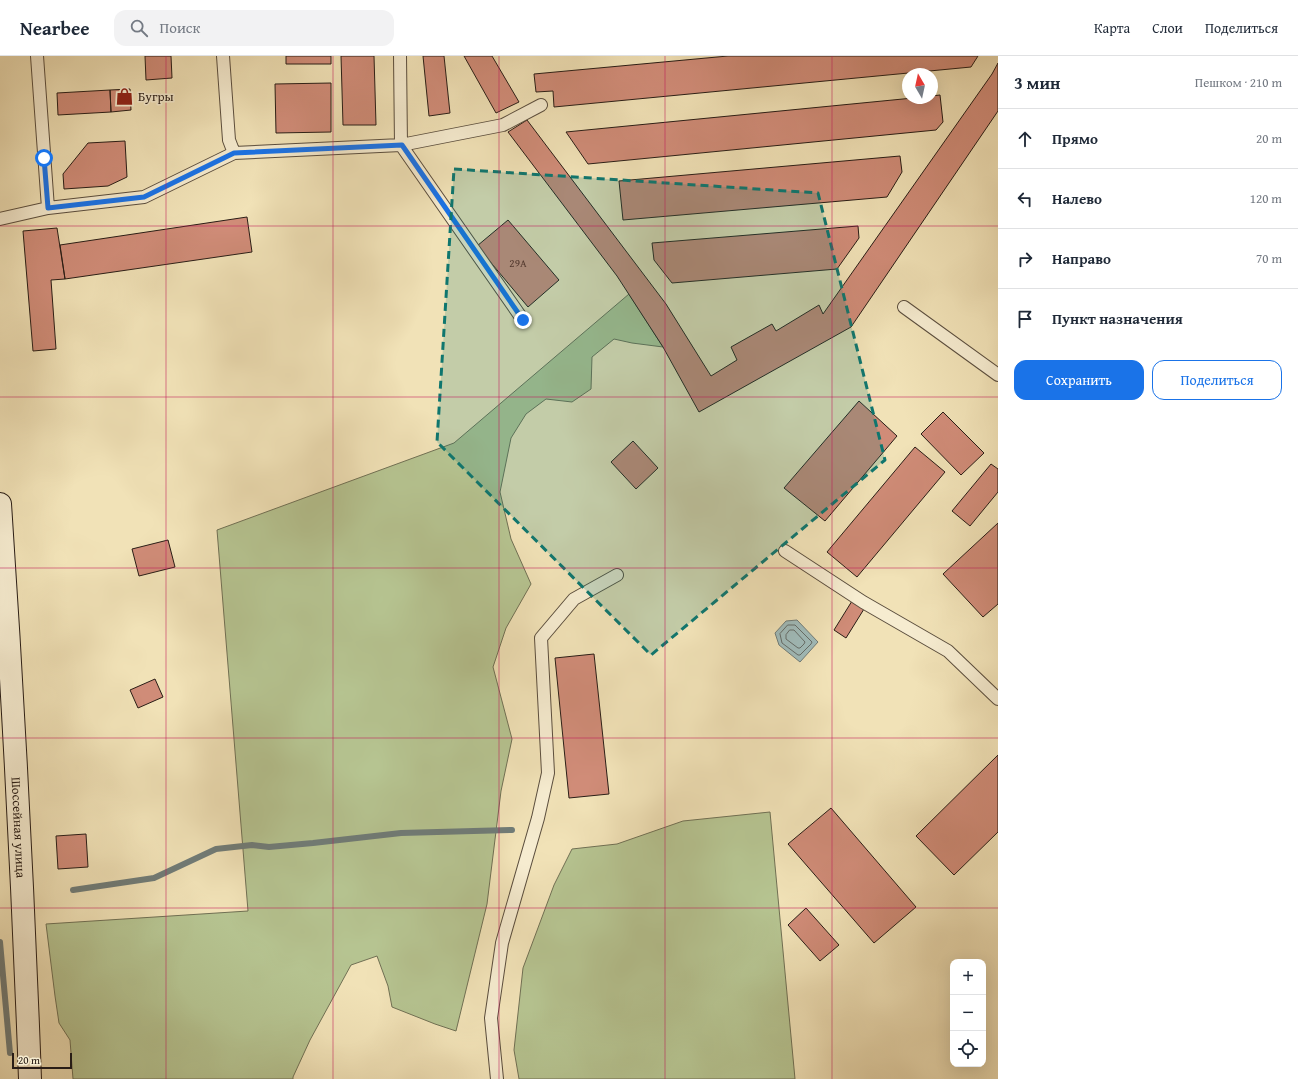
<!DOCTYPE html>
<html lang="ru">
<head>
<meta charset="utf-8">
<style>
	:root { --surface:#fff; --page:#f2f2f3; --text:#1f2937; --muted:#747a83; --line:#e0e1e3; --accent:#1a73e8 }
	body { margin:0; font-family:"Gentium Book Plus",serif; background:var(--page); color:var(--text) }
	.controls { position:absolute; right:12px; bottom:12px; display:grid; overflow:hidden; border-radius:8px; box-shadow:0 4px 16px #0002 }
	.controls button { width:36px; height:36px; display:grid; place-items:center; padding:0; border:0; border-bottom:1px solid var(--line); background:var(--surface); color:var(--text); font:20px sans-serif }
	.compass { position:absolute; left:902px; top:12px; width:36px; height:36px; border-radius:50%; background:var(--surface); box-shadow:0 4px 16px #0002; rotate:351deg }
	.scale { position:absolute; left:12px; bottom:10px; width:60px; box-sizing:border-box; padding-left:4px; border:2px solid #291d16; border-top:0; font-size:11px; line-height:14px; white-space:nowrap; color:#291d16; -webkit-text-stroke:3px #f6ecd0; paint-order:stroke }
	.stop { position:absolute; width:12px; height:12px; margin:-9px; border:3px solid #1a73e8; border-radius:50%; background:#fff }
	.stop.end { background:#1a73e8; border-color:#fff; box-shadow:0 1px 4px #0008 }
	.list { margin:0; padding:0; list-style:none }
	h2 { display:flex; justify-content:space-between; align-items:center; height:52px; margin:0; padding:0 16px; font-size:17px }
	h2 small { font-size:13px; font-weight:400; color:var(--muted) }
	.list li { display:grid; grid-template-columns:26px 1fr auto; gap:12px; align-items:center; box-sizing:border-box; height:60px; padding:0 16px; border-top:1px solid var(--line) }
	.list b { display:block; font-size:15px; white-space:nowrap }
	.list em { font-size:13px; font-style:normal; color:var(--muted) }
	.actions { display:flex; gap:8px; padding:12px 16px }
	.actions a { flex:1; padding:9px 0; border:1px solid var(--accent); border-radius:12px; text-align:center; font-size:14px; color:var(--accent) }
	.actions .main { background:var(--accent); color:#fff }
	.icon { flex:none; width:22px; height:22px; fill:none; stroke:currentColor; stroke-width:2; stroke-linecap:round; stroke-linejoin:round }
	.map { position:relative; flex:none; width:998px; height:1023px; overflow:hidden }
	header { display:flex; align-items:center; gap:24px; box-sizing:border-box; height:56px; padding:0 20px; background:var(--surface); border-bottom:1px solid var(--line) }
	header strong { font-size:19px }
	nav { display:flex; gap:22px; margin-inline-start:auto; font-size:14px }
	.search { width:280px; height:36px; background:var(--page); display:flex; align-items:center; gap:10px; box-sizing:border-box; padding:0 14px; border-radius:12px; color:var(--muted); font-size:15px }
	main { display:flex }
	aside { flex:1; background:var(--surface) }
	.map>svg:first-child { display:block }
	.green { fill:#b6c491; stroke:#707054 }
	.water { fill:#a0bbba; stroke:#707c78 }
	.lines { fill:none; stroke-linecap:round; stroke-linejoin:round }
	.shore { stroke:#646c68; stroke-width:1 }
	.stream { stroke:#707c78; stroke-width:6 }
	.building { fill:#d08c78; stroke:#291d16 }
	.lane-casing { stroke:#5b4e3e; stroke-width:14 }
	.secondary-casing { stroke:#291d16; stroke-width:24 }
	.lane { stroke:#f6ecd0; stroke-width:12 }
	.secondary { stroke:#f6ecd0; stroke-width:22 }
	.route { stroke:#1a73e8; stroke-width:5 }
	.marked { fill:#0f766e; fill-opacity:0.2; stroke:#0f766e; stroke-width:3; stroke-dasharray:8 5; stroke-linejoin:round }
	.grid { fill:none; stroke:#c2185b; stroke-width:1; stroke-opacity:0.55 }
	.labels { text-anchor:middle; stroke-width:3; stroke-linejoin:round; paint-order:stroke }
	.number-label { font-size:11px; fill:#53392e }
	.poi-label { font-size:13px; fill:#291d16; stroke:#f6ecd0; text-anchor:start }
	.street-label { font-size:13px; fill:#291d16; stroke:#f6ecd0 }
</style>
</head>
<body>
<header>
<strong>Nearbee</strong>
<div class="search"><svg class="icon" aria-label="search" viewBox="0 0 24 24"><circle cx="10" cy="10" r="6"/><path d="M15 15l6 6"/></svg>Поиск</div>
<nav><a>Карта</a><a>Слои</a><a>Поделиться</a></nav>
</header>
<main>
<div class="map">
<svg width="998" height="1023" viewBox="0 0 998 1023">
	<rect width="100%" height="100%" fill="#f1e2b7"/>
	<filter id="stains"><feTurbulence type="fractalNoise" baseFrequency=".005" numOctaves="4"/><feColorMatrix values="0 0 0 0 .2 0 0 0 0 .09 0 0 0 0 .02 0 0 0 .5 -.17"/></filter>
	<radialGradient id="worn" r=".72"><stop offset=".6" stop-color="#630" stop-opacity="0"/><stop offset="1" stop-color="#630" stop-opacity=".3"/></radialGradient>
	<path class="green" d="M629 238 663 291 632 287 614 283 592 301 591 333 572 346 546 343 526 358 511 382 500 436 511 483 531 528 506 572 493 611 512 683 501 735 487 848 456 975 435 968 392 951 388 930 377 900 351 909 310 984 293 1021V1023H73L70 984 59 967 55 940 46 868 248 855 217 474 454 387Z
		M770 756 795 1023H519L514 994 523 912 554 829 572 793 617 788 683 765Z"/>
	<path class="water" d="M797 564 818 586 800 606 779 589 775 577 786 565Z"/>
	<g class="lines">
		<path class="shore" d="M788 569H795L812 586 811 588 800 599H798L782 587 780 578Z
			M790 574H794L805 586 804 588 800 592H798L786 583V579Z"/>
		<path class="stream" d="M73 834 154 822 216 793 252 789 269 791 313 787 401 777 512 774
			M0 886 10 997"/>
	</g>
	<path class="building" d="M145 0H171L172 22 146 24Z
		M286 0H331V8H286Z
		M341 0H374L376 69H343Z
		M423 0H444L450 57 429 60Z
		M464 0H492L519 46 496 57Z
		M728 0H978L971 11 554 51 553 35 536 36 534 18Z
		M998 7V55L851 271 699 356 663 291 617 220 508 76 527 64 666 248 711 320 737 304 731 291 772 268 776 275 819 249 823 258 992 18Z
		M331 27V76L276 77 275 28Z
		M130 33 131 54 111 56 110 34Z
		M110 34 111 56 58 59 57 37Z
		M940 39 943 66 936 74 588 108 566 76 913 42H932V40Z
		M125 85 127 121 108 130 64 133 63 118 88 87Z
		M900 100 902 116 887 141 623 164 619 125Z
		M247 161 252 196 65 223 60 189Z
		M508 164 559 224 528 251 477 190Z
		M858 170 859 182 837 213 672 227 654 204 652 187Z
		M57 172 65 223 51 224 56 293 33 295 23 175Z
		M859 345 897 380 825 465 784 432Z
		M943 356 984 397 961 419 921 378Z
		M633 385 658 412 636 433 611 406Z
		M915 391 945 416 857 521 827 496Z
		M991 408 998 413V436L970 470 952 455Z
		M998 467V548L983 561 943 518Z
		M168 484 175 511 139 520 132 493Z
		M852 545 864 553 846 582 834 574Z
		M594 598 609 738 569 742 555 602Z
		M155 623 163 641 138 652 130 634Z
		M998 699V776L954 819 916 780Z
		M831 752 916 851 874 887 788 788Z
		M86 778 88 811 58 813 56 780Z
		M806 852 839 889 820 905 788 869Z"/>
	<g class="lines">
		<defs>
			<path id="lane" d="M37 0 48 152
				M223 0 229 84 234 97
				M400 0 401 89 523 264
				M0 163 48 152 144 141 234 97 401 89 503 69 541 49
				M904 251 998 319
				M785 495 863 546 948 595 998 643
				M497 1023 491 962 502 887 538 762 548 717 541 582 574 543 617 519"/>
			<g id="secondary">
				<path id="s1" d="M0 448C13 640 23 831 30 1023"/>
			</g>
		</defs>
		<use href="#lane" class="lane-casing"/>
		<use href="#secondary" class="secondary-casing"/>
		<use href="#lane" class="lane"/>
		<use href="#secondary" class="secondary"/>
	</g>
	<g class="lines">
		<path class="route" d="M44 102 48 152 144 141 234 97 402 89 523 264"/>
	</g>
	<path class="marked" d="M454 113 818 137 885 404 651 599 437 386Z"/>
	<path class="grid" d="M166 0V1023M333 0V1023M499 0V1023M665 0V1023M832 0V1023M0 170H998M0 341H998M0 512H998M0 682H998M0 852H998"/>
	<defs>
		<symbol id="shop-bare" viewBox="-9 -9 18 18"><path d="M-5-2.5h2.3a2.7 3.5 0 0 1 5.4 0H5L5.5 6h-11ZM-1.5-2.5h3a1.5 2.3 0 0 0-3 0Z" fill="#8f2418" stroke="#f6ecd0" stroke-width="2.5" paint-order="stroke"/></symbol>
	</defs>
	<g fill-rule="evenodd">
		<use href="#shop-bare" x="112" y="28" width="25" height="25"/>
	</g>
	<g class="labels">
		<g class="number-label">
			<text x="518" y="211">29А</text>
		</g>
		<g class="poi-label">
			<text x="138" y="45">Бугры</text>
		</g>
		<g class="street-label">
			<text dy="5" stroke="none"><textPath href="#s1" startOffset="324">Шоссейная улица</textPath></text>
		</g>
	</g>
	<rect width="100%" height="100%" filter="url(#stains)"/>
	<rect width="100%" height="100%" fill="url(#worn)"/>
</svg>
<div class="controls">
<button>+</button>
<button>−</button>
<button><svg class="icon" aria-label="locate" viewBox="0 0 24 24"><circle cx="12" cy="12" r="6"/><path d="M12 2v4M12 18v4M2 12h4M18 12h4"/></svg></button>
</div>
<svg class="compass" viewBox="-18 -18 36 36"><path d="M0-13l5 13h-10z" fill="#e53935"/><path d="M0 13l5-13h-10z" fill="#747a83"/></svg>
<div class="scale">20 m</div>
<div class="stop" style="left:44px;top:102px"></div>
<div class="stop end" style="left:523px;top:264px"></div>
</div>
<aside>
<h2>3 мин<small>Пешком · 210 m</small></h2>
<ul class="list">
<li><svg class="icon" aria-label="ahead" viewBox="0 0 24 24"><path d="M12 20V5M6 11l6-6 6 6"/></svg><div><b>Прямо</b></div><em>20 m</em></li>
<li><svg class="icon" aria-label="left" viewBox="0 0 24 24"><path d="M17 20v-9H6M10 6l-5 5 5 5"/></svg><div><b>Налево</b></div><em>120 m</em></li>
<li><svg class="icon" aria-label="right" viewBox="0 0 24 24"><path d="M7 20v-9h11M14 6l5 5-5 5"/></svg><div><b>Направо</b></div><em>70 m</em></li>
<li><svg class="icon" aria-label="arrive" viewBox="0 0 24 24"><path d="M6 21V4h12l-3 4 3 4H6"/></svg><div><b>Пункт назначения</b></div></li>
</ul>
<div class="actions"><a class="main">Сохранить</a><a>Поделиться</a></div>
</aside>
</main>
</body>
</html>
